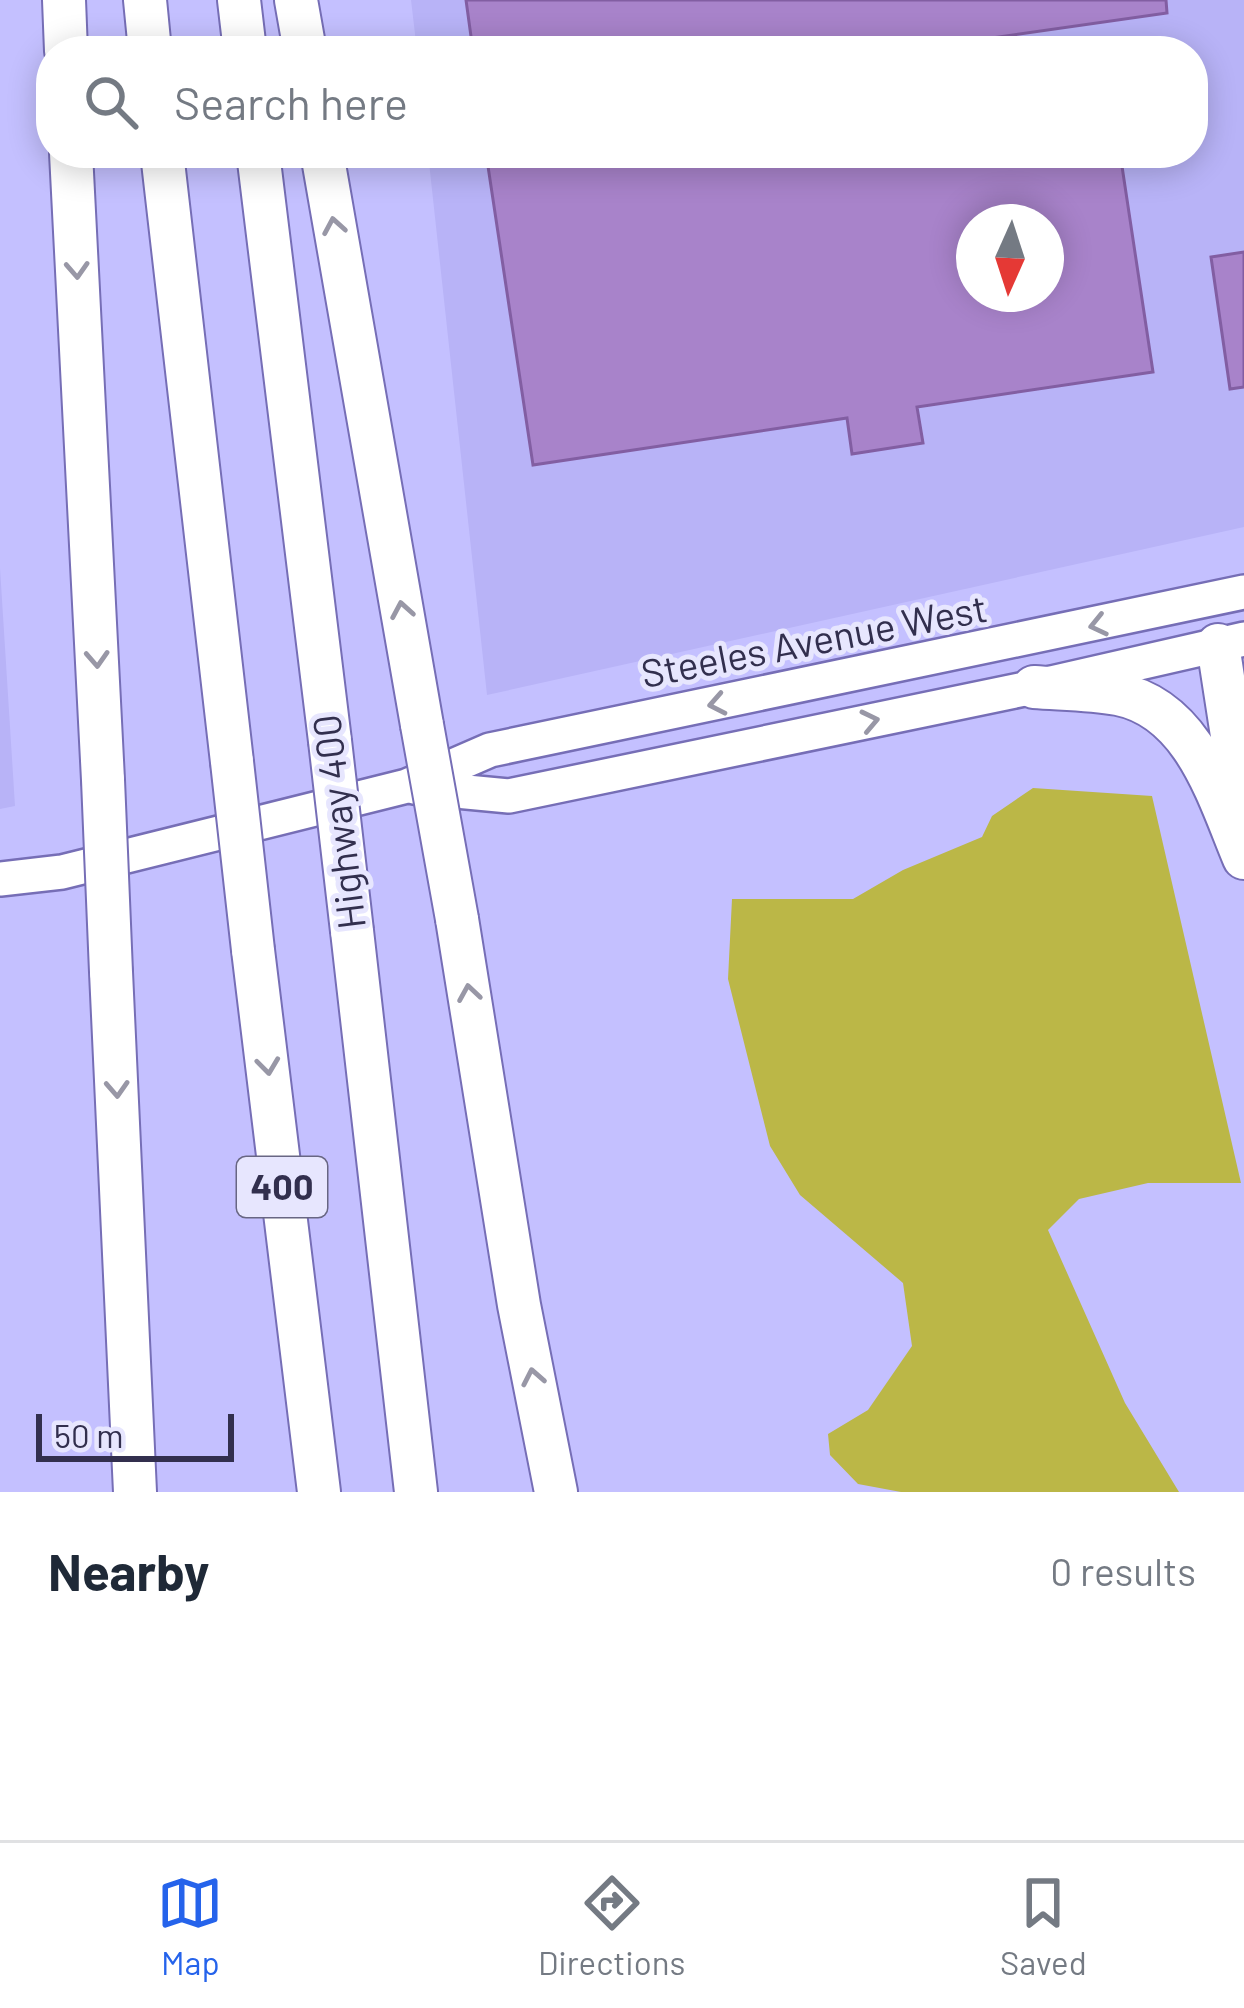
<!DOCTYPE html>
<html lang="en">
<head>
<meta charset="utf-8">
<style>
	:root { --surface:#fff; --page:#f2f2f3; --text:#1f2937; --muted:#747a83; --line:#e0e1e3; --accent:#2563eb }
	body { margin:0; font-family:Barlow,sans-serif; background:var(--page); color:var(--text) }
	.compass { position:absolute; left:956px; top:204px; width:108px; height:108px; border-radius:50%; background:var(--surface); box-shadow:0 6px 30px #0003; rotate:183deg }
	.scale { position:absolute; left:36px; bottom:30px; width:198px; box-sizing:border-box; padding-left:12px; border:6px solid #322f4e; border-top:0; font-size:33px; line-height:42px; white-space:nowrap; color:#322f4e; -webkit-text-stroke:9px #e7e6fe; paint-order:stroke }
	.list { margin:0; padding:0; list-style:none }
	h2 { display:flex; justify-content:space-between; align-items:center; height:156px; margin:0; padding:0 48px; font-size:51px }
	h2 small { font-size:39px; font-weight:400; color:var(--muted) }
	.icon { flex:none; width:66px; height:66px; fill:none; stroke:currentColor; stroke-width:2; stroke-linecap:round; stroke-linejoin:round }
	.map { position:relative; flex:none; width:1244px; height:1492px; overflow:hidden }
	.search { position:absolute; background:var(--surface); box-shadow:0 6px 30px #0003; left:36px; right:36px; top:36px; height:132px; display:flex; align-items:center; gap:30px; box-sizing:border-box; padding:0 42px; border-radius:48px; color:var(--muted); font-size:45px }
	.sheet { height:348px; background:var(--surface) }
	nav { display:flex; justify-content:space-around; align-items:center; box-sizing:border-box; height:168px; border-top:3px solid var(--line); background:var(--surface); font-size:33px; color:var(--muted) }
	nav a { display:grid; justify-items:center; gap:6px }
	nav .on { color:var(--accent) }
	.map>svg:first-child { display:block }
	.built { fill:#b8b3f7; fill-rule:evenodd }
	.green { fill:#bbb747 }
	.building { fill:#a883ca; stroke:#825ea2; stroke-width:3; fill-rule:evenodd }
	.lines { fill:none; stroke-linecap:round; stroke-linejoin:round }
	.secondary-casing { stroke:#766eb6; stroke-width:38 }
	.highway-casing { stroke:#766eb6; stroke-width:46 }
	.secondary { stroke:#fff; stroke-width:33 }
	.highway { stroke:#fff; stroke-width:42 }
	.highway-bridge-casing { stroke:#766eb6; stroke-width:46; stroke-linecap:butt }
	.highway-bridge { stroke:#fff; stroke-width:42 }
	.oneway { stroke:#9897a6 }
	.labels { text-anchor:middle; stroke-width:10; stroke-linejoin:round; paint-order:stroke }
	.shield { fill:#e7e6fe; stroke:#686683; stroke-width:3 }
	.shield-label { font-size:36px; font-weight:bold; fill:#322f4e }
	.street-label { font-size:39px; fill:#322f4e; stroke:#e7e6fe }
</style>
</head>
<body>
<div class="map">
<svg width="1244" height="1492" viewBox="0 0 1244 1492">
	<rect width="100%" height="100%" fill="#c4c0ff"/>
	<path class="built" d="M411 0H1244V527L487 695 428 153H1193V51H417ZM974 222H1046V294H974Z
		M0 568 15 806 0 809Z"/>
	<path class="green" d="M1033 788 1152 796 1241 1183H1148L1079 1199 1048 1230 1125 1403 1179 1492H901L858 1484 830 1455 828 1434 868 1410 912 1346 903 1283 800 1195 770 1146 728 979 732 899H853L903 870 982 837 992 816Z"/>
	<path class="building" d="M466 0H1166L1167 13 901 51H473Z
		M486 153H1120L1153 372 917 407 923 443 852 454 847 418 533 465ZM974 222H1046V294H974Z
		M1244 252V387L1230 389 1211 257Z"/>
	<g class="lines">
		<defs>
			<path id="secondary" d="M414 787 509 796 1034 687 1244 639
				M0 879 62 872 407 786 490 750 1244 592"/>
			<path id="highway" d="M64 0 66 51
				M145 0 150 51
				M239 0 245 51
				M296 0 305 51
				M71 153 103 780
				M162 153 232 762
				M258 153 330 741
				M322 153 422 725
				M1218 645 1244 813
				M1034 687C1061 689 1091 689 1118 694 1194 709 1218 796 1244 858
				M457 919 519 1305 556 1492
				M352 931 416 1492
				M253 950 319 1492
				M111 972 135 1492"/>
		</defs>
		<use href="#secondary" class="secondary-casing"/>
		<use href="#highway" class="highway-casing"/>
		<use href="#secondary" class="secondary"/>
		<use href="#highway" class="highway"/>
		<defs>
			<path id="highway-bridge" d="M422 725 457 919
				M330 741 352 931
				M232 762 253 950
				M103 780 111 972"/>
		</defs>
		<use href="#highway-bridge" class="highway-bridge-casing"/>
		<use href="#highway-bridge" class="highway-bridge"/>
	</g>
	<defs><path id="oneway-chevron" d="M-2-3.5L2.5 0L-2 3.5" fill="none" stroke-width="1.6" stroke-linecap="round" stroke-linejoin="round" transform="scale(3)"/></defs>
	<g class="oneway">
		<use href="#oneway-chevron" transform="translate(334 226) rotate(-100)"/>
		<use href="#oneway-chevron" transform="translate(77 270) rotate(87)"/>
		<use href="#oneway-chevron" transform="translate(402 610) rotate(-100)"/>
		<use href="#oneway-chevron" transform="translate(1098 625) rotate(167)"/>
		<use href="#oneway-chevron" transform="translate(97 659) rotate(87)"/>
		<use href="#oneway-chevron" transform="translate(717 704) rotate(169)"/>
		<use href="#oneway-chevron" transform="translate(870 721) rotate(-12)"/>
		<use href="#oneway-chevron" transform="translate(469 993) rotate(-99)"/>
		<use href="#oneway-chevron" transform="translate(268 1066) rotate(83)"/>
		<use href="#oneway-chevron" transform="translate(117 1089) rotate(87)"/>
		<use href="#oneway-chevron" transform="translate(533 1377) rotate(-101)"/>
	</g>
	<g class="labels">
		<rect class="shield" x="237" y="1157" width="90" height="60" rx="9"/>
		<g class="shield-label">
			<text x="282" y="1200">400</text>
		</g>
		<g class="street-label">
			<text transform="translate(814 641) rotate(-11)" y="14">Steeles Avenue West</text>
			<text transform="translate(339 822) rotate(-97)" y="14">Highway 400</text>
		</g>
	</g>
</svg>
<svg class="compass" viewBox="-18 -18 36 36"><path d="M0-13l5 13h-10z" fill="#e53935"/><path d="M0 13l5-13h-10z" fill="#747a83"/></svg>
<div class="scale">50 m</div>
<div class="search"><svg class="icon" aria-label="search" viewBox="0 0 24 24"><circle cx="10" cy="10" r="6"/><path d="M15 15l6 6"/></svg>Search here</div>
</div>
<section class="sheet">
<h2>Nearby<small>0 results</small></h2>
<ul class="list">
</ul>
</section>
<nav>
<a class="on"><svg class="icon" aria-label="map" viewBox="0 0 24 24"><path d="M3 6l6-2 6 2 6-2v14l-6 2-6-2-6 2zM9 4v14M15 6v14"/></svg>Map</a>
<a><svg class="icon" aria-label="directions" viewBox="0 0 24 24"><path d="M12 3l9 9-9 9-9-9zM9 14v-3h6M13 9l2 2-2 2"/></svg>Directions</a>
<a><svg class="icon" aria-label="saved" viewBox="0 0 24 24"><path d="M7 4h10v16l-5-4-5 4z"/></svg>Saved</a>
</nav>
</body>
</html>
